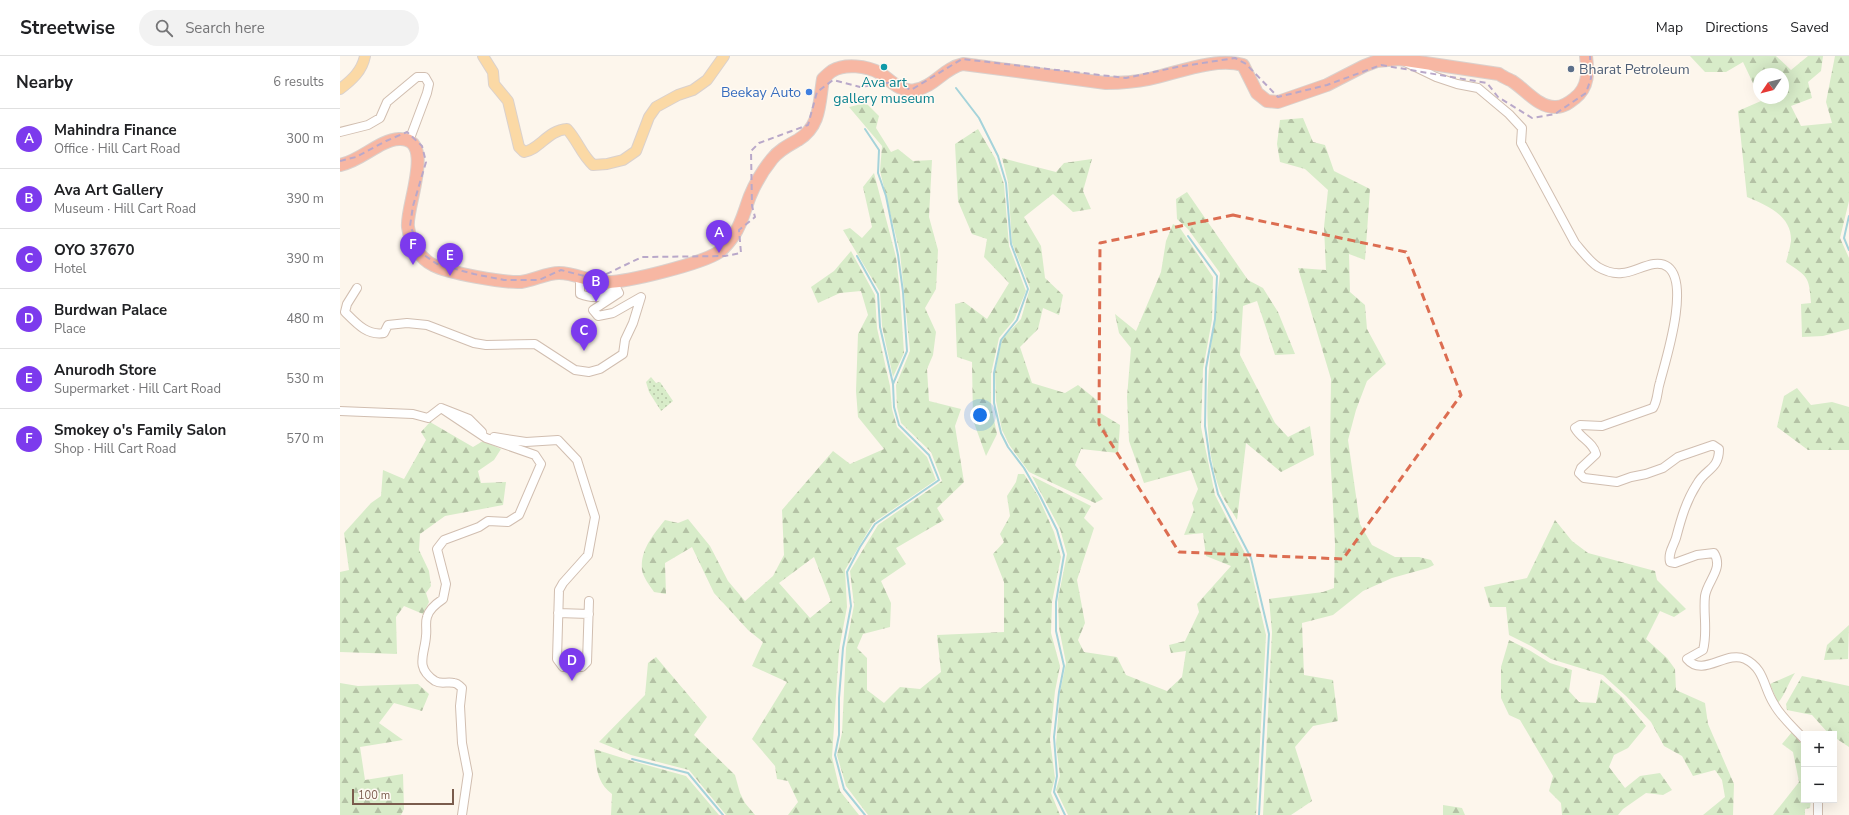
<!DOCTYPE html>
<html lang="en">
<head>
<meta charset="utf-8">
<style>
	:root { --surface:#fff; --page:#f2f2f2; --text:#202124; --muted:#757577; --line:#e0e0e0; --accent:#7c3aed }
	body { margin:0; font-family:"Nunito Sans",sans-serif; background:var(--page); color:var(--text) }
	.controls { position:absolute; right:12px; bottom:12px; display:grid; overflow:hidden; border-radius:0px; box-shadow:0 4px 16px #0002 }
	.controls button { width:36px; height:36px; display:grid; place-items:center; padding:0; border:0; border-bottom:1px solid var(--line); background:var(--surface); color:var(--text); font:20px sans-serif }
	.compass { position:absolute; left:1413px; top:12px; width:36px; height:36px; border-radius:50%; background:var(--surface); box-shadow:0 4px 16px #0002; rotate:235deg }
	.scale { position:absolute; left:12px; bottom:10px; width:102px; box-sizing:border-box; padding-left:4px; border:2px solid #7a5c4d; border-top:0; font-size:11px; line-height:14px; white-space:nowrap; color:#7a5c4d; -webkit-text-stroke:3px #fffaf3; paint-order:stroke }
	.you { position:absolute; left:640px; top:359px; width:14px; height:14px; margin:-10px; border:3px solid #fff; border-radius:50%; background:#1a73e8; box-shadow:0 0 0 6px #1a73e833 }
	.badge { display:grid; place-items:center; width:26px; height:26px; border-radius:50%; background:var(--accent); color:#fff; font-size:13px; font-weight:700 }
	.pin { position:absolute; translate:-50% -33px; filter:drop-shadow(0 1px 2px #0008) }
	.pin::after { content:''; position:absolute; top:21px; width:14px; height:12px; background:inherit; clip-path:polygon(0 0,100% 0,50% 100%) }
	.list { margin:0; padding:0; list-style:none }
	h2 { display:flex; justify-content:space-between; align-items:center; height:52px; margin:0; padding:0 16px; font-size:17px }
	h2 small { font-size:13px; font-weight:400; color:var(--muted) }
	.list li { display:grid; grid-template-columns:26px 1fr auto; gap:12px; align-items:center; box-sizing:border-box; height:60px; padding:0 16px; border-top:1px solid var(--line) }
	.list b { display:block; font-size:15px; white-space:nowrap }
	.list p { margin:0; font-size:13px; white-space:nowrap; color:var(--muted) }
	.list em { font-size:13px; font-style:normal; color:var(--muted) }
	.icon { flex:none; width:22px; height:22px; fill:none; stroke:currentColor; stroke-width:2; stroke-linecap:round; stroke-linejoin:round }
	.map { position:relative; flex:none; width:1509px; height:759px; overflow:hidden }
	header { display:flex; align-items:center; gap:24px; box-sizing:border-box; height:56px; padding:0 20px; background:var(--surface); border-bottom:1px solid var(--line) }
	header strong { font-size:19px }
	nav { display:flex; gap:22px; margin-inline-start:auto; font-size:14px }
	.search { width:280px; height:36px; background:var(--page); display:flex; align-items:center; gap:10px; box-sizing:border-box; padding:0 14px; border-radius:22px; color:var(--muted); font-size:15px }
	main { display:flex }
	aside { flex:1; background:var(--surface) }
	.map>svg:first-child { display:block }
	.forest { fill:url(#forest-firs); fill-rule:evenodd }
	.park { fill:url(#park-dots) }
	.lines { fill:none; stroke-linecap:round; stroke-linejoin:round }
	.stream { stroke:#a5d3da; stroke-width:2 }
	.minor-casing { stroke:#d1beb0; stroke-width:10 }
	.major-casing { stroke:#dad1cd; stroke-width:12 }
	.highway-casing { stroke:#dad1cd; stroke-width:14 }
	.minor { stroke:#fff; stroke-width:8 }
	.major { stroke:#fbd9a5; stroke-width:10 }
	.highway { stroke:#f7b7a3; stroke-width:12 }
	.rail { stroke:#b9a8c9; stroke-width:2; stroke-dasharray:6 4; stroke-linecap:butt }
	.marked { fill:none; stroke:#dc6d51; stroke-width:3; stroke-dasharray:8 5; stroke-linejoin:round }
	.culture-dot { fill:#0f9aa8; stroke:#fffaf3; stroke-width:1.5 }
	.service-dot { fill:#5c6f8a; stroke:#fffaf3; stroke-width:1.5 }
	.shop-dot { fill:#3f7fe0; stroke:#fffaf3; stroke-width:1.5 }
	.labels { text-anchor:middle; stroke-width:3; stroke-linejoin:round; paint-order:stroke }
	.service-label { font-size:14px; fill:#4e5e75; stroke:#fffaf3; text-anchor:start }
	.culture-label { font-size:14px; fill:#0d838f; stroke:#fffaf3 }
	.shop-label { font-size:14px; fill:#366cbe; stroke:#fffaf3; text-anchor:end }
</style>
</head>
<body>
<header>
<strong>Streetwise</strong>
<div class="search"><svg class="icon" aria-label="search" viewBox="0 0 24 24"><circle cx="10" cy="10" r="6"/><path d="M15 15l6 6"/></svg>Search here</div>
<nav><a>Map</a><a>Directions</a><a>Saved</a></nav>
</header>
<main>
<aside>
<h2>Nearby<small>6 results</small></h2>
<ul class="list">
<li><span class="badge">A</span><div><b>Mahindra Finance</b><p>Office · Hill Cart Road</p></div><em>300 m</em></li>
<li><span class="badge">B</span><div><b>Ava Art Gallery</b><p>Museum · Hill Cart Road</p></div><em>390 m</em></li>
<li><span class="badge">C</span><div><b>OYO 37670</b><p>Hotel</p></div><em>390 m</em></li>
<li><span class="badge">D</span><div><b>Burdwan Palace</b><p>Place</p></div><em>480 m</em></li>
<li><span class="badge">E</span><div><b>Anurodh Store</b><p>Supermarket · Hill Cart Road</p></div><em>530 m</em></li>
<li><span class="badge">F</span><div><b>Smokey o's Family Salon</b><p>Shop · Hill Cart Road</p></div><em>570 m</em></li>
</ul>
</aside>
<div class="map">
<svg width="1509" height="759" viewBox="0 0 1509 759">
	<defs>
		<pattern id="forest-firs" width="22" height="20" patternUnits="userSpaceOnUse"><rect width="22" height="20" fill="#d8ecc9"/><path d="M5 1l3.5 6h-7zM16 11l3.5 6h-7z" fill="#b4c2a5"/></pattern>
		<pattern id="park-dots" width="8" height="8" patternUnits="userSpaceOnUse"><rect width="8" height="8" fill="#d8ecc9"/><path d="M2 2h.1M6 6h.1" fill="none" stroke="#b4c2a5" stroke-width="1.8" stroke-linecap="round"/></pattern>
	</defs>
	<rect width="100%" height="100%" fill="#fdf6ec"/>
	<path class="forest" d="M1350 0H1436L1451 14 1468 0H1483L1481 15 1468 26 1472 42 1451 50 1461 70 1492 67 1486 46 1495 0H1509V145L1500 182 1509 202V273L1483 280 1462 281 1461 248 1471 247C1469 220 1468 221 1446 206 1448 199 1450 192 1451 185 1452 159 1426 149 1407 141L1398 55 1421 45 1420 42H1443V18H1419V40L1403 6 1386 16H1365Z
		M526 47 539 60 536 72 551 96 558 93 573 105 592 104 589 161 598 194 596 233 585 252 596 276 593 299 587 313 589 345 621 353 615 370 624 426 597 452 604 464 556 492 566 508 541 525 551 547 550 571 523 578 517 592 527 602V634L544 647 560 631 580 633 601 616 597 579 664 576V526L653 498 664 486 660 478 670 460 667 440 676 426 678 418H684L698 440 714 476 721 501 712 546 711 577 720 610 715 635 710 684 715 722 711 737 720 759H528L506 730 497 699 502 677 506 592 514 549 510 515 538 469 602 425 591 396 561 367 557 351 556 329 570 295 560 197 540 115 542 90 509 51Z
		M963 62 973 86 985 89 994 115 1030 133 1025 204 1009 198 1010 236 1025 249 1027 273 1046 308 1027 325 1016 354 1008 384 1020 468 1032 489 1055 501H1079L1091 504 1094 509 1088 512 1052 522 1023 535 993 559 962 567 964 619 993 624 998 665 973 670 955 691 972 745 951 759H923L932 576 929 543 983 536 994 532 995 488 990 395 991 323 958 212 986 214 984 171 988 134 965 113 940 106 937 88 940 64Z
		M638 73 655 102 664 128 669 190 686 235 674 264 659 282 651 318V349L657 378 646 400 633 364 632 306 617 301 615 248 624 246 647 263 669 227 644 201 647 183 632 178 618 145 615 88Z
		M662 102 716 116 724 107 752 103 743 135 751 153 733 156 713 138 684 161 701 190 705 222 723 239 719 259 703 252 698 273 680 291 692 327 725 337 738 329 758 345 757 355 780 369 778 397 741 393 735 409 763 443 755 447 689 416 670 390 662 374 656 345 655 315 662 283 681 263 690 232 672 187 668 126Z
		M534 117 556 201 560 236 564 297 553 321 542 270 540 236 503 174 510 172 522 182 532 171 523 131Z
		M847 136 908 224 923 232 938 256 955 298 935 299 917 245 903 250 900 299 935 367 948 381 970 370 974 399 941 416 906 387 897 464C892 455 884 445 880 435 856 369 872 286 880 217L848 173 837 163 836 143Z
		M833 168 840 172 873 221 872 264 863 313 861 371 875 439 909 505 926 579 916 759H728L716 734 720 720 716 688 720 636 726 607 719 572 718 543 727 498 720 473 692 420 751 450 744 462 754 472 737 524 745 567 738 584 744 596 777 601 786 619 827 635 842 621 846 595 831 597 829 589 845 585 859 556 857 548 891 510 866 500 863 477 844 479 854 454 852 447 858 433 851 414 804 427 789 385 787 341 791 292 779 277 775 258 796 275 821 216 826 185Z
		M511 195 535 239 537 272 550 330 552 353 557 371 587 401 596 424 533 467 505 514 507 551 499 594 492 701 500 735 519 759H448L458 746 448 725 437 723 435 710 412 683 447 626 412 610 423 586 408 574 374 537 352 491 325 507 326 538 314 536C310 530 303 521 302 514 300 494 313 479 325 464L338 467 348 463 370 490 388 525 405 545 433 520 444 499 442 454 493 395 510 408 544 393 518 361 516 335 518 278 528 259 521 235 500 237 478 247 471 231 494 215ZM474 501 491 545 470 562 439 527Z
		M1457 332 1471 349 1492 346 1509 351V394H1468L1437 371 1444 340Z
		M90 366 133 391 143 385 161 393 154 404 138 415 141 427 166 426 163 449 105 460 80 478 79 494 89 515 91 530 86 537 89 546 83 558 64 550 56 561 57 598 0 596V516L9 514 4 477 31 447 41 440 43 414 64 423 86 384 81 376Z
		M1215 464 1232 485 1248 497 1315 515 1317 524 1346 553 1334 561 1320 555 1306 583 1327 602 1335 613 1336 634 1365 647 1368 668 1394 728 1393 759H1363L1385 741 1382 724 1375 714 1353 720 1342 700 1324 690 1311 666 1286 640 1263 619 1211 603 1191 590 1169 579 1166 551H1150L1144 531 1187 522Z
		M1509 569 1508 603 1484 604 1487 589Z
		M1169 584 1189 594 1210 607 1232 614 1229 635 1239 646 1256 647 1261 623 1283 642 1306 670 1288 692 1274 699 1269 711 1285 732 1300 720 1320 717 1332 734 1323 739 1306 737 1283 753 1278 759H1222L1221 747 1209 735 1213 720 1180 664 1169 659 1161 642V611Z
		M316 601 367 661 354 679 395 719 400 737 405 747 415 759H386L349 714 291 699 259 686 305 639 308 607Z
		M1455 617C1448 627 1446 637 1438 647L1430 628Z
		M1462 620 1509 630V691L1494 681V678H1489L1472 659 1447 654 1446 648Z
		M0 627 18 630 78 628 89 638 82 655 54 647 39 667 63 684 20 691 25 724 63 718 64 753 61 759H0Z
		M1452 676 1464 690V744H1471L1470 752 1465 753V759H1433L1459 726 1453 696 1442 688Z
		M254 693 292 705 346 720 379 759H271L272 738C256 726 257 711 254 693Z
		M1103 749 1122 752 1125 759H1103Z"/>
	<path class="park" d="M311 321 316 327 320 326 333 345 321 355 309 336 306 326Z"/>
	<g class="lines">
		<path class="stream" d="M616 32 639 62 658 100 666 127 671 188 688 233 677 264 661 284 654 317V347L661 377 668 391 684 412 700 440 717 474 724 499 716 546V575L724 610 719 636 714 681 717 720 714 736 725 759
			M525 73 539 94 538 117 546 140 558 199 563 236 567 295 553 328
			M1509 160 1504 182 1509 194
			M848 180 877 220 875 263 866 312 865 370 870 404 878 438 911 502 929 578 919 759
			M517 200 538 238 540 271 553 328 554 351 559 369 589 399 599 424 535 468 520 491 507 516 511 550 503 592 499 642V679L495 699 504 733 525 759
			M292 703 348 717 383 759"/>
		<defs>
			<path id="minor" d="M1067 7 1096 21 1117 28 1138 32 1169 58 1182 72 1181 87 1235 187C1242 195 1249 205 1258 211 1265 215 1274 218 1282 217 1295 217 1315 201 1328 211 1350 228 1326 303 1320 326 1317 335 1318 344 1313 352L1262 370 1240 369 1235 372C1241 383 1253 386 1256 398L1241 412 1239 417 1244 422 1277 426 1291 421 1306 418 1323 412 1338 401 1373 389 1379 393C1379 414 1365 413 1357 428 1346 445 1341 463 1336 482 1333 491 1328 497 1330 506L1335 507 1357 499 1374 497C1384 513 1367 525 1365 540 1363 558 1368 576 1363 594L1347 603C1363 622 1386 594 1405 603 1425 613 1423 631 1434 648 1441 661 1454 672 1464 683
				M0 76 28 69 40 62 47 46 77 21H85L89 28 87 37 69 85
				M17 232 7 248 5 256C16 267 27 280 44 277L48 269 67 267 87 269 134 287 146 289 195 288 235 314 249 316 260 313 283 298 285 284 293 267 301 241 273 257 258 260 253 254 279 237 277 233C262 241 256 244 240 238V221
				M101 352 146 382 195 399 201 408 179 459 168 466 148 465 139 471 104 484 97 493 106 528 103 543C97 547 89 553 87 561 85 567 87 574 86 580 85 598 74 611 95 625 102 629 107 625 114 627 116 627 120 630 122 632L120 650 122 687 128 718 122 759
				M0 355 73 358 88 362 101 352 129 363 142 376
				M154 381 186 386 218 384 237 404 255 461 248 499 223 527 219 534 217 603 223 611H242L247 606 249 545
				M218 557 249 558
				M1478 759V744"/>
			<path id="major" d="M143 0 153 16 154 28 168 45 179 91 184 96C199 94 208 74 227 73 238 85 241 98 253 109L267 108 283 104 296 95 309 61 316 51 338 39 353 34 367 24 384 0
				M0 33C12 24 22 15 25 0"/>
			<path id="highway" d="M0 109C21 105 39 84 59 83 97 81 65 152 68 171 70 186 79 202 93 209 108 217 164 227 181 226 194 224 207 217 219 217 235 217 250 226 265 226 286 227 363 207 379 196 384 192 390 185 394 179 402 167 405 153 410 140 415 128 424 113 432 103 439 94 449 89 458 84 481 70 479 47 483 23 485 21 489 17 492 15 505 7 527 10 540 17 550 24 561 37 575 34 594 31 604 12 623 8L766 27C781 27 795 26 809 23 837 17 875 1 903 9L917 37 927 45 938 46 987 29 1024 10 1037 5 1059 3 1159 18C1163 21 1168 23 1172 25 1186 34 1199 52 1216 51 1224 51 1230 46 1235 42 1249 31 1248 16 1246 0"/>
		</defs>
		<use href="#minor" class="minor-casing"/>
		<use href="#major" class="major-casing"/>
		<use href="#highway" class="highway-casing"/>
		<use href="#minor" class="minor"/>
		<use href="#major" class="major"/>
		<use href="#highway" class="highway"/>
		<path class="rail" d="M0 105 16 101 46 85 67 76 82 90 86 106 73 150 70 170 84 199 97 208 134 218 164 224H199L221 214 256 223 302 201 385 200 401 197 399 174 415 161 412 150 411 95 419 87 468 69 477 36 493 24 520 31 554 26 571 34 622 3 786 22 837 11 895 2 906 8 938 41 987 29 1041 9 1147 27 1158 41 1192 62 1215 58 1246 37 1251 22 1250 0"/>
	</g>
	<path class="marked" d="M893 159 1066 196 1121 339 1003 503 839 496 759 368 760 187Z"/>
	<circle class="culture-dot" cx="544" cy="11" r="4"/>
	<circle class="service-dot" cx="1231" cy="13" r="4"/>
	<circle class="shop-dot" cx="469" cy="36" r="4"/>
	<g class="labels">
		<g class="service-label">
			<text x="1239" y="18">Bharat Petroleum</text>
		</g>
		<g class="culture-label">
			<text x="544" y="31">Ava art<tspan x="544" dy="16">gallery museum</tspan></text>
		</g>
		<g class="shop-label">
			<text x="461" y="41">Beekay Auto</text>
		</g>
	</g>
</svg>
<div class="controls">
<button>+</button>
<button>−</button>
</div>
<svg class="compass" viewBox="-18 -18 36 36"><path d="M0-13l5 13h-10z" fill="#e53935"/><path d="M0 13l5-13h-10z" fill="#757577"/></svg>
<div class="scale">100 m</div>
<div class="you"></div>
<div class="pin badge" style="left:379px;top:197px">A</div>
<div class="pin badge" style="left:256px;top:246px">B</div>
<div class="pin badge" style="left:244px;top:295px">C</div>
<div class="pin badge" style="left:232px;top:625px">D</div>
<div class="pin badge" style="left:110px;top:220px">E</div>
<div class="pin badge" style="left:73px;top:209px">F</div>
</div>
</main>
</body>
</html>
